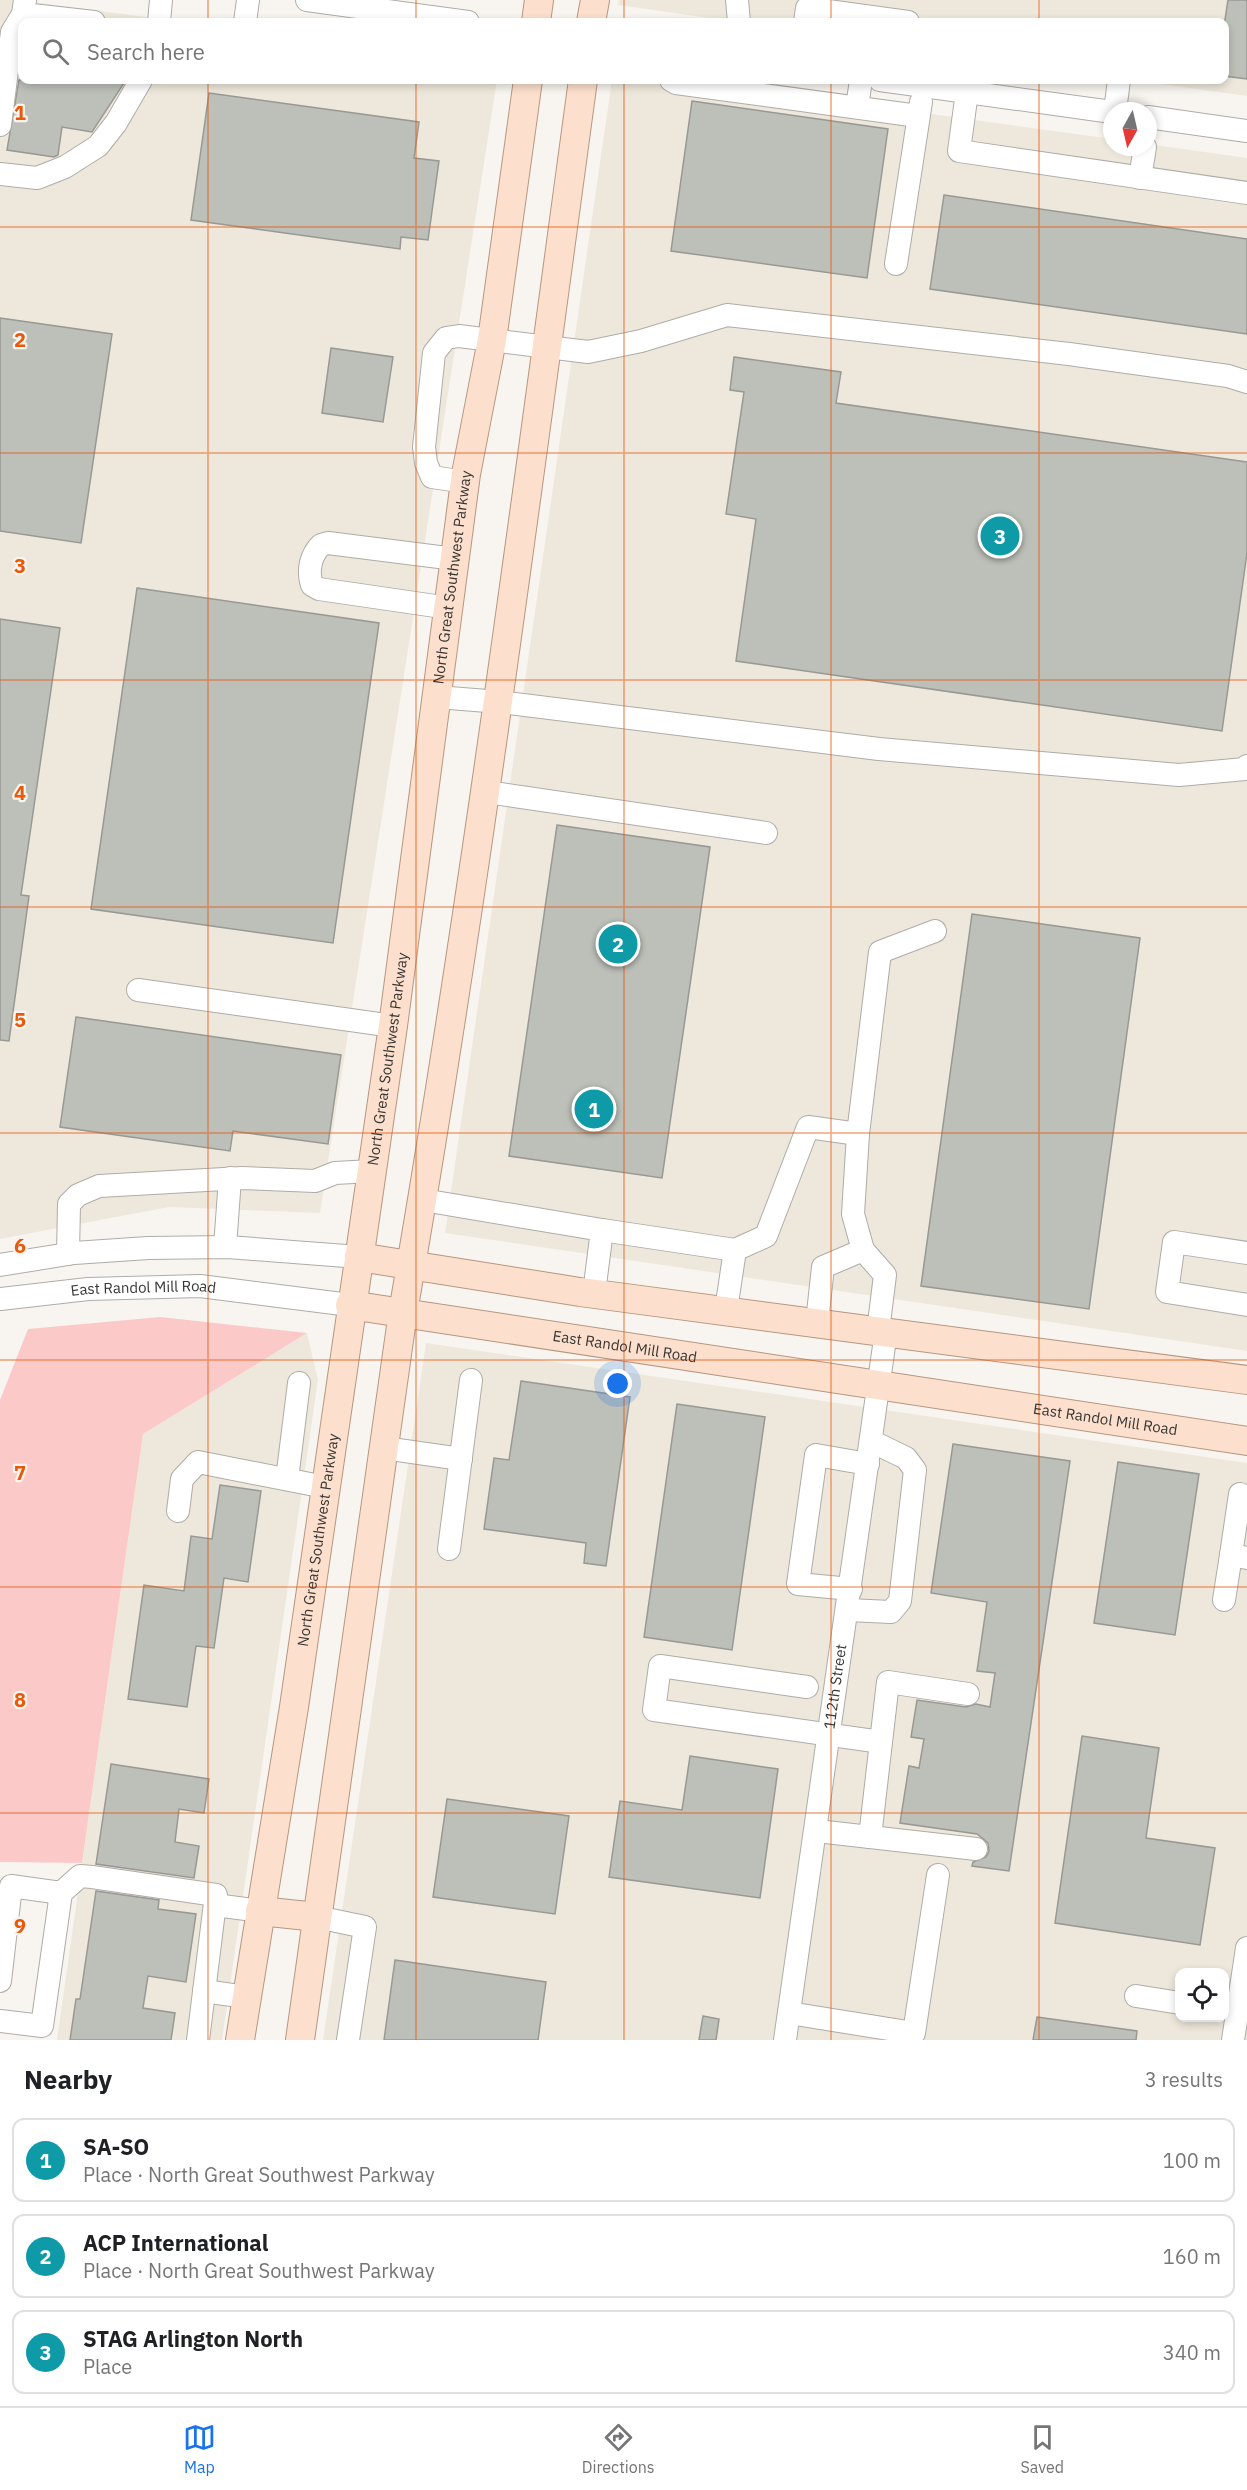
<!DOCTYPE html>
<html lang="en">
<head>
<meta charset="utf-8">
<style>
	:root { --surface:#fff; --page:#f6f6f6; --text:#202124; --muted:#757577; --line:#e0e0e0; --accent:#1a73e8 }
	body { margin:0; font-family:"IBM Plex Sans",sans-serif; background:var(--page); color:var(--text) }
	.controls { position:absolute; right:18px; bottom:18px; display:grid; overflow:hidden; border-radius:12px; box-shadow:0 3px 9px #0003 }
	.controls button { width:54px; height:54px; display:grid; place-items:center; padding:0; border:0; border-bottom:2px solid var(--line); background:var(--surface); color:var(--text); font:30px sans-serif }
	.compass { position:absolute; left:1103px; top:102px; width:54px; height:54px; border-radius:50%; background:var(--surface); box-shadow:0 3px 9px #0003; rotate:188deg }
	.you { position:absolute; left:618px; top:1384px; width:21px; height:21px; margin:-15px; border:4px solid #fff; border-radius:50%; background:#1a73e8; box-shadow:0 0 0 9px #1a73e833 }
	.badge { display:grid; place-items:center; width:39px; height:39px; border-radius:50%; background:var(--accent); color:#fff; font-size:20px; font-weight:700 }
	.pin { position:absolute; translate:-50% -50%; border:3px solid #fff; box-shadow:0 2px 6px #0006 }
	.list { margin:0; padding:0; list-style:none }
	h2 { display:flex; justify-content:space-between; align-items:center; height:78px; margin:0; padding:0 24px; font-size:26px }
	h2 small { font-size:20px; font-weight:400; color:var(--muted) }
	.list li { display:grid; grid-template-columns:39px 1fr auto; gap:18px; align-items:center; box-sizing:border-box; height:84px; margin:0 12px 12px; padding:0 12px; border:2px solid var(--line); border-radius:12px }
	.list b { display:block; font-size:22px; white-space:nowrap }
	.list p { margin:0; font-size:20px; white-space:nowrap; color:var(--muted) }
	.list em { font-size:20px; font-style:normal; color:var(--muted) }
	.icon { flex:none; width:33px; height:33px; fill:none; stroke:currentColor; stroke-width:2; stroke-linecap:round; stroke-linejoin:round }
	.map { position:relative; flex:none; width:1247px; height:2040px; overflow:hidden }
	.search { position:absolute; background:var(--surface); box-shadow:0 3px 9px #0003; left:18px; right:18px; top:18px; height:66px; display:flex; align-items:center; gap:15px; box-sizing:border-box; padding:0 21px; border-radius:12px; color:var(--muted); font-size:22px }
	.sheet { height:366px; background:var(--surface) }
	nav { display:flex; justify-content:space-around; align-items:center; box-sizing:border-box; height:84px; border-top:2px solid var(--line); background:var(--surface); font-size:16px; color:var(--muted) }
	nav a { display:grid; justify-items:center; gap:3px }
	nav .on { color:var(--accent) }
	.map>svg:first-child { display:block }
	.built { fill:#eee8dc; fill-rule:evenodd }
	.green { fill:#fbc9c7 }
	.building { fill:#bdbfb9; stroke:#989994; stroke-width:1.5 }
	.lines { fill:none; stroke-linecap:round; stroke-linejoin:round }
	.minor-casing { stroke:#afaca7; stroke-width:24 }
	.major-casing { stroke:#b69681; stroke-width:30 }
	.minor { stroke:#fff; stroke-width:22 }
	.major { stroke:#fcdfcc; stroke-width:28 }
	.grid { fill:none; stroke:#e8590c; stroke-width:1.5; stroke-opacity:0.55 }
	.labels { text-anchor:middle; stroke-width:4.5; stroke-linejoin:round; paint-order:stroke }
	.street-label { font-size:15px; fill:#373634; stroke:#f8f5f0 }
	.grid-label { font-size:20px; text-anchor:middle; font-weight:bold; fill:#e8590c; stroke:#f8f5f0; stroke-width:4.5; stroke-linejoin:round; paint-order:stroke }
</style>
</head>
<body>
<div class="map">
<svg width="1247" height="2040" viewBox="0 0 1247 2040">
	<rect width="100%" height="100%" fill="#f8f5f0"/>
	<path class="built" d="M0 0H18L184 22H22V80H497L320 1213 169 1207 0 1239Z
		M619 0H1247V96L1132 80H1224V22H737L618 5Z
		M612 80H688L1112 139V147H1148V144L1247 158V1351L445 1233Z
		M307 1333 318 1380 222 2040H57L143 1434Z
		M426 1343 1247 1463V2040H323ZM1180 1972H1224V2018H1180Z"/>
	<path class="green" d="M160 1317 307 1333 143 1434 82 1863 0 1862V1400L28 1329Z"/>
	<path class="building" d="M1228 0H1247V79L1224 76V26Z
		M19 80H126L92 132 62 127 58 155 54 157 7 150Z
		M209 93 419 122 414 158 439 161 428 240 401 237 400 249 191 220Z
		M692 101 888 129 867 278 671 251Z
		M944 195 1247 239V334L930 289Z
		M0 318 112 334 81 543 0 531Z
		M331 348 393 357 383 422 322 413Z
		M734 357 841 372 836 403 1247 462V553L1222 731 736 661 756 519 726 514 744 392 730 390Z
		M137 588 379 623 333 943 91 909Z
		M0 619 60 628 21 895 29 896 9 1041 0 1040Z
		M557 825 710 847 662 1178 509 1156Z
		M972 914 1140 938 1089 1309 921 1286Z
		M76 1017 341 1055 328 1144 233 1131 230 1151 60 1127Z
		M521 1381 630 1397 606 1566 584 1563 586 1543 484 1529 494 1458 509 1460Z
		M677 1404 765 1417 732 1650 644 1637Z
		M953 1444 1070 1461 1009 1871 972 1866 973 1862 986 1857 989 1851 988 1843 977 1834 900 1823 909 1766 919 1768 924 1739 911 1737 917 1700 966 1707 976 1704 990 1707 995 1673 977 1671 987 1602 931 1593Z
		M1118 1462 1199 1474 1175 1635 1094 1623Z
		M220 1485 261 1491 248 1582 224 1578 214 1648 196 1646 187 1707 128 1699 144 1585 184 1591 191 1536 212 1539Z
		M1082 1736 1159 1748 1146 1838 1215 1848 1200 1945 1055 1923Z
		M690 1756 778 1769 760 1898 609 1877 620 1801 682 1810Z
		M111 1764 209 1779 204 1813 179 1809 175 1842 199 1846 194 1878 96 1864Z
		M447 1799 569 1816 555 1914 433 1897Z
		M96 1891 159 1900 158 1909 196 1914 186 1982 148 1976 143 2008 175 2013 171 2040H70L76 1999H80Z
		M395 1960 546 1982 538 2040H384Z
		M703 2016 719 2019 716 2040H699Z
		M1037 2017 1137 2031 1136 2040H1033Z"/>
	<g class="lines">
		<defs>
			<g id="minor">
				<path d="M25 0 23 14 94 22"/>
				<path d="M307 0 468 22"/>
				<path d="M737 0 739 22"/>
				<path d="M159 22 161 0"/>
				<path d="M245 22 248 0"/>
				<path d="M805 22 807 8 908 22"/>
				<path d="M671 80 676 83 918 116"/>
				<path d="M880 80 1112 112"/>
				<path d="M967 92 959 151 1247 193"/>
				<path d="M857 107 861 80"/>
				<path d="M1115 111 1119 80"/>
				<path d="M1148 117 1247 131"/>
				<path d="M0 125 12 32 23 14"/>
				<path d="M0 174 37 178 65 167 98 146 116 123 141 80"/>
				<path d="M1140 178 1145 147"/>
				<path d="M896 264 921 102"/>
				<path d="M465 482 432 477 426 463 424 447 434 353 446 338 459 336 588 352 641 341 727 315 1069 354 1228 376 1247 382"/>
				<path d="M449 608 319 589 312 585C307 570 311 555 321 545L328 543 455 559"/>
				<path d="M437 697 500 702 879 749 1179 775 1245 769 1247 766"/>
				<path d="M487 792 766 833"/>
				<path d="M138 990 393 1026"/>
				<path d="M423 1200 602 1230 594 1293"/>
				<path d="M602 1230 735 1250 766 1236 808 1127 858 1134"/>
				<path d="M225 1247 230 1178"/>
				<path d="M1247 1253 1174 1242 1167 1292 1247 1305"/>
				<path d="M68 1254 69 1204 78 1195 99 1186 242 1178 315 1181 335 1173 372 1171"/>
				<path d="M0 1265 74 1253 148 1248 228 1247 359 1257"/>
				<path id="s1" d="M0 1299 88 1289 200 1286 350 1305"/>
				<path d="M726 1310 735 1250"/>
				<path d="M817 1322 823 1267 863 1250"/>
				<path d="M878 1331 885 1275 863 1250 853 1214 858 1134 880 952 935 931"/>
				<path d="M384 1448 461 1459"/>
				<path d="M287 1479 299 1383"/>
				<path d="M178 1511 182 1479 198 1462 325 1487"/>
				<path d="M449 1549 471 1380"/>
				<path d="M1231 1555 1240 1494"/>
				<path d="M851 1589 798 1584 816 1455 868 1464"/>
				<path d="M1224 1600 1231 1555 1247 1558"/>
				<path d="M848 1610 891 1612 900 1601 915 1470 906 1458 871 1441"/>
				<path d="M807 1687 660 1666 654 1710 881 1742 888 1682 968 1694"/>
				<path d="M817 1831 870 1837 881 1742"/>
				<path d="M870 1837 976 1849"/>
				<path d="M215 1905 260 1911"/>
				<path d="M317 1917 365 1927 348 2040"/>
				<path d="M0 1981 11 1886 61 1893"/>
				<path d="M204 1991 246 1997"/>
				<path d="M1136 1996 1180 2003"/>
				<path d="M789 2013 914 2033 938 1875"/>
				<path d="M0 2021 42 2026 61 1893 80 1876 92 1877 216 1895 198 2040"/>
				<path id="s2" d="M785 2040 886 1332"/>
				<path d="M1233 2040 1247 1948"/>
			</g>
			<g id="major">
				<path d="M536 22 539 0"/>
				<path d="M591 22 595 0"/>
				<path d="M359 1257 580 1292 1247 1380"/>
				<path id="s3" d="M350 1305 1247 1441"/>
				<path d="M260 1911 317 1917"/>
				<path id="s4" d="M240 2040 294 1707 393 1026 466 474 492 340 528 80"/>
				<path d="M300 2040 403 1312C474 903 527 491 583 80"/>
			</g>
		</defs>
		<use href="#minor" class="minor-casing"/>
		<use href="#major" class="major-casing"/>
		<use href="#minor" class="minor"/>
		<use href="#major" class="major"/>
	</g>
	<path class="grid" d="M208 0V22M416 0V22M624 0V22M831 0V22M1039 0V22M208 80V2040M416 80V2040M624 80V2040M831 80V2040M1039 80V2040M0 227H1247M0 453H1247M0 680H1247M0 907H1247M0 1133H1247M0 1360H1247M0 1587H1247M0 1813H1247"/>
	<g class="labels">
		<g class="street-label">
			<text dy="5" stroke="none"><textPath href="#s4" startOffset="1478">North Great Southwest Parkway</textPath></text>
			<text dy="5" stroke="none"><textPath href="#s4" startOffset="992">North Great Southwest Parkway</textPath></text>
			<text dy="5" stroke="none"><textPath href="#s1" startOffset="144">East Randol Mill Road</textPath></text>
			<text dy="5" stroke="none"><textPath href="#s3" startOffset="278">East Randol Mill Road</textPath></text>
			<text dy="5" stroke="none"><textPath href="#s3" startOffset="764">East Randol Mill Road</textPath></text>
			<text dy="5" stroke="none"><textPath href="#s4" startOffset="506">North Great Southwest Parkway</textPath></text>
			<text dy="5" stroke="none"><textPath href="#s2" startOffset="357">112th Street</textPath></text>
		</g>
	</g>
	<g class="grid-label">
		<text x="20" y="120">1</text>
		<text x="20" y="347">2</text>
		<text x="20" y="573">3</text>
		<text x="20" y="800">4</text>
		<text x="20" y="1027">5</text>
		<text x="20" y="1253">6</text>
		<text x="20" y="1480">7</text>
		<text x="20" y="1707">8</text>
		<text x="20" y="1933">9</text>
	</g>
</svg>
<div class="controls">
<button><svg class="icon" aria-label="locate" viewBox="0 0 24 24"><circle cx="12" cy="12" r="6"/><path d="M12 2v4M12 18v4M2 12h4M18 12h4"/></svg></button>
</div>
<svg class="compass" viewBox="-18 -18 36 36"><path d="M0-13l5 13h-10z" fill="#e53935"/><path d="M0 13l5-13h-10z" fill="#757577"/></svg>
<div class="you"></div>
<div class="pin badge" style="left:594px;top:1109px;background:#0f9aa8">1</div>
<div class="pin badge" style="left:618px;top:944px;background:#0f9aa8">2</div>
<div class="pin badge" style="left:1000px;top:536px;background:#0f9aa8">3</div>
<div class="search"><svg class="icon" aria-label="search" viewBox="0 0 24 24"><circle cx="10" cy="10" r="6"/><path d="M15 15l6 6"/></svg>Search here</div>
</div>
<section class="sheet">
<h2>Nearby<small>3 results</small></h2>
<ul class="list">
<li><span class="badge" style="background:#0f9aa8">1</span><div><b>SA-SO</b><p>Place · North Great Southwest Parkway</p></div><em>100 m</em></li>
<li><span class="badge" style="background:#0f9aa8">2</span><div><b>ACP International</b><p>Place · North Great Southwest Parkway</p></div><em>160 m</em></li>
<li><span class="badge" style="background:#0f9aa8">3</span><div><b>STAG Arlington North</b><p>Place</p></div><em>340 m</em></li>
</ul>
</section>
<nav>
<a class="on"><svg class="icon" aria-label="map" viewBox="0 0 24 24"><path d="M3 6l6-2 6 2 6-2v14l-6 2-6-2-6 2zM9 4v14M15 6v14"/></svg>Map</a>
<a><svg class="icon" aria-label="directions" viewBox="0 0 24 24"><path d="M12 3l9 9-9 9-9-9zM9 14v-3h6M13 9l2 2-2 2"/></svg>Directions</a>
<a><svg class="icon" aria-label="saved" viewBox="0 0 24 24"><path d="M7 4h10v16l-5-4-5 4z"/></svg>Saved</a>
</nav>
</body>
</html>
